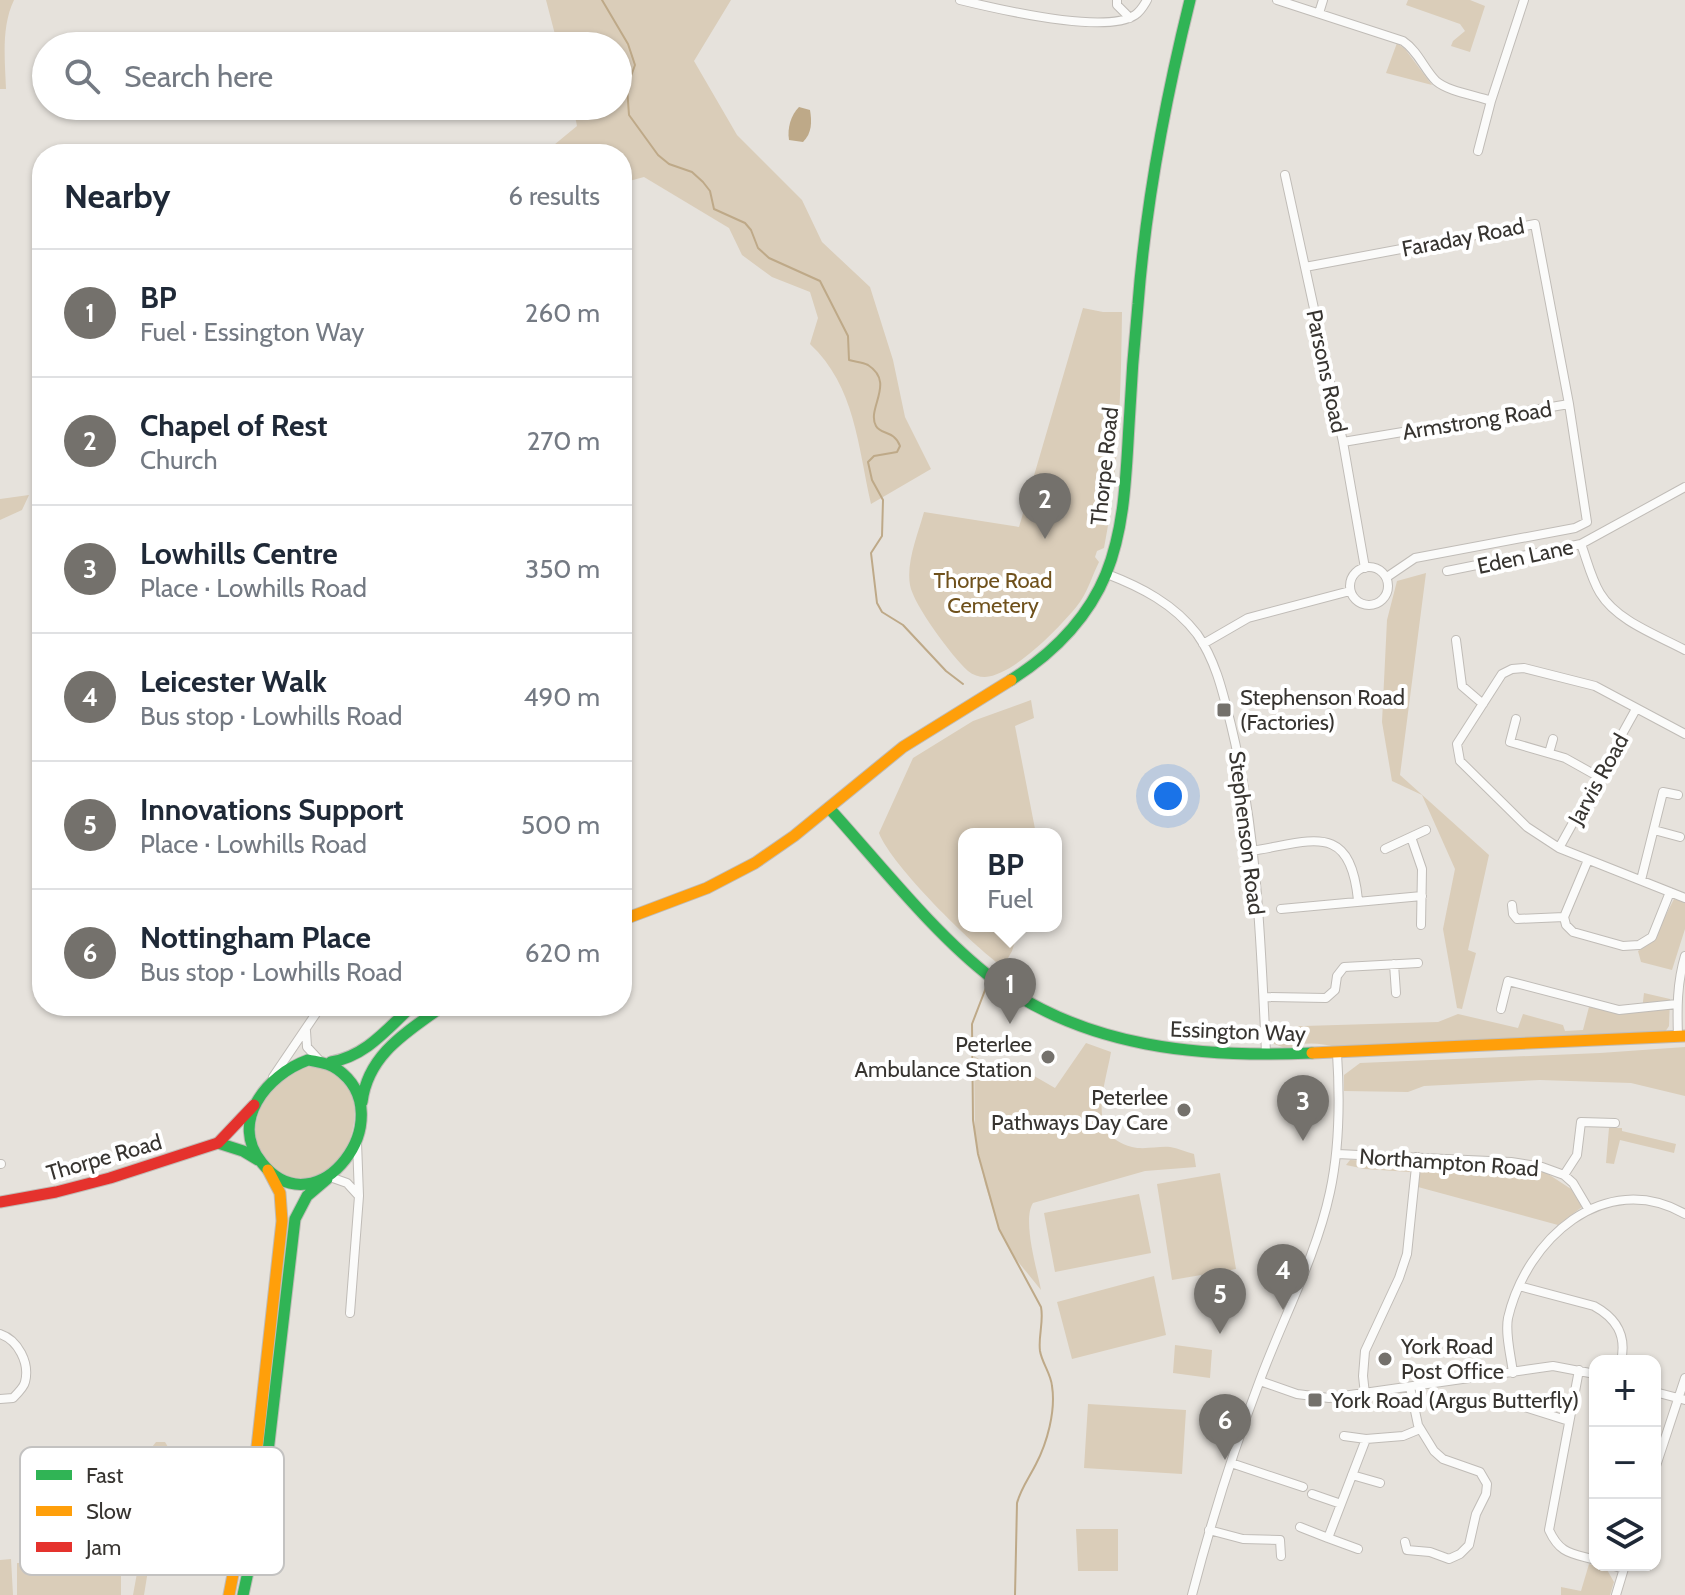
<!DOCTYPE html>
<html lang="en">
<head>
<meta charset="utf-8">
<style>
	:root { --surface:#fff; --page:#f2f2f3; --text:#1f2937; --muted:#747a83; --line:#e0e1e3; --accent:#74716c }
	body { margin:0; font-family:Cabin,sans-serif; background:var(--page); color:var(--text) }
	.controls { position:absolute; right:24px; bottom:24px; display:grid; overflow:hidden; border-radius:16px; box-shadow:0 2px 6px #0004 }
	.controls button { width:72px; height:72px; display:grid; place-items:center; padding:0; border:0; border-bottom:2px solid var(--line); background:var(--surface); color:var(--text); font:40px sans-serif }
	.you { position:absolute; left:1168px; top:796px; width:28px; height:28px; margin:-20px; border:6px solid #fff; border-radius:50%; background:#1a73e8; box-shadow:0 0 0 12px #1a73e833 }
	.badge { display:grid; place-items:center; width:52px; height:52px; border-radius:50%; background:var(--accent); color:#fff; font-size:26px; font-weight:700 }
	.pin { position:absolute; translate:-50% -66px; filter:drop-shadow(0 2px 4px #0008) }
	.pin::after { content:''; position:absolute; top:42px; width:28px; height:24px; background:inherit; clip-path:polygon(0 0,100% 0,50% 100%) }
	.popup { position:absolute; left:958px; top:828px; width:104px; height:104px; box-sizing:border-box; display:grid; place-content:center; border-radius:16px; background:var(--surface); filter:drop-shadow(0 2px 6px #0005); font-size:26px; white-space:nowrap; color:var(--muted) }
	.popup b { font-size:30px; color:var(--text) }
	.popup::after { content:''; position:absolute; left:50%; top:100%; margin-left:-16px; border:16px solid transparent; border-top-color:var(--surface) }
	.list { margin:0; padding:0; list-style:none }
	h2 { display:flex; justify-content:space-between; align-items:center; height:104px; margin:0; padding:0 32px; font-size:34px }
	h2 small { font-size:26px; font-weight:400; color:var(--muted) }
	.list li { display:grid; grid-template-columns:52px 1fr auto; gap:24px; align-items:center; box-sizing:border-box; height:128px; padding:0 32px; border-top:2px solid var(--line) }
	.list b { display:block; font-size:30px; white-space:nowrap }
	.list p { margin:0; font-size:26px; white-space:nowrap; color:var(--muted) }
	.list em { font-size:26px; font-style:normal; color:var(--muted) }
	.icon { flex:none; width:44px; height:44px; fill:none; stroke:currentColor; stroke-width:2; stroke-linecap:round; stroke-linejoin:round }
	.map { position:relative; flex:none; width:1685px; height:1595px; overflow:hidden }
	.search { position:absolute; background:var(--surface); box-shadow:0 2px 6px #0004; left:32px; top:32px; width:600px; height:88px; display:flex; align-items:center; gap:20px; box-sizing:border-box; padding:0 28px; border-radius:44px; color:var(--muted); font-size:30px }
	.panel { position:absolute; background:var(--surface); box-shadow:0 2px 6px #0004; left:32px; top:144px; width:600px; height:872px; border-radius:32px }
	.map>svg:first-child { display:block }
	.green { fill:#dacdb9 }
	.water { fill:#bea988 }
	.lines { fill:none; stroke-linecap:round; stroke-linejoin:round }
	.stream { stroke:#bea988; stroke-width:2 }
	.street-casing { stroke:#c0bcb7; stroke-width:10 }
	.fast-casing { stroke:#c0bcb7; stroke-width:13 }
	.slow-casing { stroke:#c0bcb7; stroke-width:13 }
	.jam-casing { stroke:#c0bcb7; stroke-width:13 }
	.street { stroke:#fbfbfa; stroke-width:8 }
	.fast { stroke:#30b455; stroke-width:11 }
	.slow { stroke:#ff9f0a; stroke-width:11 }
	.jam { stroke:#e5322d; stroke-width:11 }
	.poi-dot { fill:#74716c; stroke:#fff; stroke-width:3 }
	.labels { text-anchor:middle; stroke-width:8; stroke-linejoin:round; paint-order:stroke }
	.street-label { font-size:22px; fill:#373430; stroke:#fff }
	.park-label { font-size:22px; fill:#6f511c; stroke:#fff }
	.poi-label { font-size:22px; fill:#373430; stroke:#fff; text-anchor:start }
	.key { fill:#fff; stroke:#c3c2c1; stroke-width:2 }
	.key-label { font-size:22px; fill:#373430 }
</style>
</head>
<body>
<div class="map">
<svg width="1685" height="1595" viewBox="0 0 1685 1595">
	<rect width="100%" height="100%" fill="#e6e2dc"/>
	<path class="green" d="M0 0H14C1 27 5 60 6 89H0Z
		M546 0H731L694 61 737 135 802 200 822 242 870 287 893 360 905 417 931 469 871 504C858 446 855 386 810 344L818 318 810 292 772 277 742 255 729 228 644 177 622 183V154H543L577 126 573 106H618V46H558Z
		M1408 0H1470L1485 6 1470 52 1451 46 1453 41 1465 31 1460 24 1406 5Z
		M1397 43 1405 49 1432 85 1386 73Z
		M1083 308 1103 312H1122C1121 392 1119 470 1104 548L1097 551 1095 557 1099 562C1092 576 1087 594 1077 606 1059 628 1014 675 985 677 979 677 973 675 968 671 953 658 913 604 910 585 906 562 918 534 924 512L1019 527Z
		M29 495 22 510 0 520V499Z
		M1426 573 1400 775 1489 855 1468 950 1476 953 1462 1009 1457 1008 1443 929 1455 869 1422 795 1392 781 1382 722 1387 620 1397 581Z
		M1031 700 1034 718 1015 726 1036 834H964V926H1020L1012 951 1003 967C973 946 891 865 879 833L913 758 973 721Z
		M1674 899 1685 902V929L1672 970 1641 962 1638 951 1652 942Z
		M1644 993 1670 999 1669 1026 1665 1032 1336 1047C1319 1043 1303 1041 1287 1049L1272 1043 1269 1027 1438 1022 1458 1014 1518 1028 1523 1014 1563 1025 1565 1031 1583 1030 1590 1003 1642 1010Z
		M1086 1043 1111 1052C1105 1087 1085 1135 1132 1147 1144 1150 1158 1146 1170 1147 1178 1148 1186 1152 1194 1154L1196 1167 1145 1171 1033 1203C1022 1220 1037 1269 1041 1290L1011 1253 999 1229 985 1184 975 1135 974 1056 1004 1074 1015 1065 1055 1088Z
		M1685 1047V1096L1631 1083 1540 1080 1424 1086 1408 1092 1344 1091V1075L1360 1063 1600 1053Z
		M306 1066C311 1066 319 1066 324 1067 387 1082 344 1214 278 1171 232 1141 264 1081 306 1066Z
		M1609 1128H1622V1131L1676 1144 1674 1153 1620 1140 1614 1164 1606 1163Z
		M1350 1160 1406 1162 1410 1167V1172L1365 1169 1346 1165Z
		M1424 1164 1545 1172 1571 1189 1582 1207 1558 1225 1418 1187 1420 1168Z
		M1220 1173 1236 1269 1172 1280 1157 1184Z
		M1139 1194 1151 1253 1055 1272 1044 1213Z
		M1154 1276 1166 1335 1072 1359 1057 1302Z
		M1175 1345 1212 1350 1210 1378 1173 1373Z
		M1088 1404 1186 1410 1182 1474 1084 1468Z
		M156 1442H165L168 1447 144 1595H133L141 1551 107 1544 97 1529V1517Z
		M1076 1529H1118V1571H1078Z
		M11 1559 13 1595H0V1560Z
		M17 1563H121V1595H17Z
		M1589 1564 1606 1568 1614 1582 1610 1595H1561V1587L1581 1591Z"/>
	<path class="water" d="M799 107 810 110C812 122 812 133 803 142L789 140C787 128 791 115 799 107Z"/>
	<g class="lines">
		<path class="stream" d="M602 0 628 44 635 65 627 87 629 115 658 155 669 164 692 172 703 182 710 191 714 209 745 223 751 230 758 248 769 258 820 281 848 336 849 360C855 362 862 362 868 365 896 383 866 408 876 426 881 435 894 430 900 446L897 452 874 456 868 462 872 480 883 500 882 536 871 553 877 603 882 612 903 625 946 671 963 684
			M987 985 972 1024 973 1120 978 1154 999 1229 1041 1307C1044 1322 1038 1336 1040 1351 1042 1363 1051 1374 1052 1386 1056 1411 1047 1443 1036 1464 1029 1478 1021 1488 1017 1503L1015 1595"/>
		<defs>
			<path id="street" d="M960 0C997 9 1105 35 1135 15 1141 11 1144 5 1147 0
				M1117 0V5L1130 18
				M1277 0 1403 41C1418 51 1424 69 1436 81 1449 92 1475 95 1491 101
				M1319 13 1323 0
				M1478 151 1491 101 1524 0
				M1285 175 1343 442 1365 568
				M1305 267 1535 224 1569 404
				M1343 442 1569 404 1587 522 1575 528 1415 558 1387 577
				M1581 544C1587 560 1591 578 1600 593 1617 621 1657 635 1685 650
				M1350 586a19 19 0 1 1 38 0a19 19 0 1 1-38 0Z
				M1447 571 1581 544 1685 487
				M1107 574C1141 587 1174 604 1197 634 1216 661 1223 693 1231 725 1257 831 1261 944 1266 1053
				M1456 640 1462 686 1483 704
				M1203 644 1248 618 1350 591
				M1516 719 1510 742 1565 758 1599 777
				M1685 734 1595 686 1524 668 1512 669 1502 674 1457 744 1460 761 1527 827 1559 848 1685 898
				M1549 753 1553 739
				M1654 830 1680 837
				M1411 837 1422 869 1421 925
				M1559 848 1636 709
				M1385 849 1426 830
				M1251 851C1311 842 1350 820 1358 900
				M1588 860 1564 917 1566 925 1573 932 1623 946 1639 945 1652 937 1670 892
				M1641 880 1663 792 1678 795
				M1512 905 1513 914 1517 919 1564 917
				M1281 909 1422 896
				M1394 964 1396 993
				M1264 997 1326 998 1335 990 1337 976 1344 967 1418 963
				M1501 1009 1508 981 1619 1010 1677 1004
				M306 1031 307 1047 319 1060
				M1678 1036C1677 1009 1677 983 1685 956
				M273 1077 321 1006
				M1337 1154 1511 1162 1542 1167 1564 1175 1573 1183 1589 1210
				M0 1164H1
				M1564 1175 1577 1155 1581 1122 1615 1123
				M330 1177 347 1183 358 1195
				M1519 1286 1594 1306C1616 1318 1627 1335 1621 1361
				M350 1313 359 1196 357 1142
				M0 1334C18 1340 30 1363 25 1382 24 1387 17 1394 13 1398L0 1399
				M1579 1370 1549 1530C1560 1554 1571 1553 1595 1560
				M1513 1373C1511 1356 1505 1334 1508 1318 1526 1240 1604 1168 1685 1214
				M1260 1381 1297 1394 1329 1398 1553 1366 1595 1374
				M1655 1392 1685 1400
				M1365 1394 1363 1376 1365 1351 1399 1278 1407 1254 1417 1157
				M1515 1404 1569 1421
				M1344 1436 1366 1439
				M1231 1463 1303 1487
				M1655 1469 1685 1378
				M1352 1475 1380 1483
				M1312 1494 1341 1504
				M1300 1527 1328 1538 1366 1439 1403 1436 1420 1429
				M1209 1530 1243 1539 1280 1540 1281 1556
				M1328 1538 1358 1549
				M1405 1542 1407 1550 1430 1552 1449 1559 1460 1554 1469 1545 1476 1514 1486 1494 1487 1484 1480 1472 1443 1459 1434 1451 1418 1425 1410 1387
				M1611 1565 1624 1569
				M1192 1595C1211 1522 1233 1451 1260 1380 1283 1318 1316 1257 1330 1192 1340 1146 1340 1099 1337 1053
				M1616 1595 1625 1565"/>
			<path id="fast" d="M1011 680C1052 654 1087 620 1106 574 1125 527 1126 474 1129 425 1131 384 1134 344 1138 304 1146 201 1165 101 1190 0
				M829 808C879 863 935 935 993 979 1085 1048 1201 1058 1312 1053
				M308 1060C317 1062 329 1063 337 1069 404 1116 317 1232 262 1163 229 1122 266 1075 308 1060Z
				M331 1062C366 1056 387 1029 412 1006
				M362 1102C368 1054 407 1032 443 1006
				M218 1143 243 1151 258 1160
				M243 1595 261 1512 295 1219 307 1196 327 1179"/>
			<path id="slow" d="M622 920 707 888 755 863 794 836 903 747 1011 680
				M1312 1053 1685 1036
				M229 1595 256 1456 282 1221 280 1193 268 1170"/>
			<path id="jam" d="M0 1202 56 1192 110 1178 218 1143 254 1105"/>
		</defs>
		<use href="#street" class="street-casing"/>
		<use href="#fast" class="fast-casing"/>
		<use href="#slow" class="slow-casing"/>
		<use href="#jam" class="jam-casing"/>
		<use href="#street" class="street"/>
		<use href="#fast" class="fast"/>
		<use href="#slow" class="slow"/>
		<use href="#jam" class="jam"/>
	</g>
	<g class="poi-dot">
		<rect x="1216" y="702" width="16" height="16" rx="4"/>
		<circle cx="1048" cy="1057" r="8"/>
		<circle cx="1184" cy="1110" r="8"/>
		<circle cx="1385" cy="1359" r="8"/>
		<rect x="1307" y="1392" width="16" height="16" rx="4"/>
	</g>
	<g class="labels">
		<g class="street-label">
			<text transform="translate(1463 237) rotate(-11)" y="8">Faraday Road</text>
			<text transform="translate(1327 371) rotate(78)" y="8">Parsons Road</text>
			<text transform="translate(1477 420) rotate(-9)" y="8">Armstrong Road</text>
			<text transform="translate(1104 466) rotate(-84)" y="8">Thorpe Road</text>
			<text transform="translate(1525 556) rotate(-12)" y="8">Eden Lane</text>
			<text transform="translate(1598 779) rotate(-61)" y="8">Jarvis Road</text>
			<text transform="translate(1247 833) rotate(83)" y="8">Stephenson Road</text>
			<text transform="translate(1238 1031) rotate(2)" y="8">Essington Way</text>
			<text transform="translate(104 1157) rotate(-16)" y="8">Thorpe Road</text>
			<text transform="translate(1449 1162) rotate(4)" y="8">Northampton Road</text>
		</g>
		<g class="park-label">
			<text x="993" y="588">Thorpe Road<tspan x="993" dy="25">Cemetery</tspan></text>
		</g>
		<g class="poi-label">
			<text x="1240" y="705">Stephenson Road<tspan x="1240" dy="25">(Factories)</tspan></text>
			<text x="1032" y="1052" text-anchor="end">Peterlee<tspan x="1032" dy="25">Ambulance Station</tspan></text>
			<text x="1168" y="1105" text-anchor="end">Peterlee<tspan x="1168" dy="25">Pathways Day Care</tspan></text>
			<text x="1401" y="1354">York Road<tspan x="1401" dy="25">Post Office</tspan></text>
			<text x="1331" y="1408">York Road (Argus Butterfly)</text>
		</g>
	</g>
	<rect x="20" y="1447" width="264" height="128" rx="12" class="key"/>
	<rect x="36" y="1470" width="36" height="10" fill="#30b455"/>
	<rect x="36" y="1506" width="36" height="10" fill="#ff9f0a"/>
	<rect x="36" y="1542" width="36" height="10" fill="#e5322d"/>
	<g class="key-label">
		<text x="86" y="1483">Fast</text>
		<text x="86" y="1519">Slow</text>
		<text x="86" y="1555">Jam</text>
	</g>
</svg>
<div class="controls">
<button>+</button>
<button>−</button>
<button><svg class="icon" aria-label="layers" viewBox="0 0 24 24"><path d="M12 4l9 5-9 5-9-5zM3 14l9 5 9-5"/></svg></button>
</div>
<div class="you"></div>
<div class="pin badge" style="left:1010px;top:1024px">1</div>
<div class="popup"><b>BP</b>Fuel</div>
<div class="pin badge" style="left:1045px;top:539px">2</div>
<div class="pin badge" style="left:1303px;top:1141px">3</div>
<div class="pin badge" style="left:1283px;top:1310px">4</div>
<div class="pin badge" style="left:1220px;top:1334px">5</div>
<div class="pin badge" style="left:1225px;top:1460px">6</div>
<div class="search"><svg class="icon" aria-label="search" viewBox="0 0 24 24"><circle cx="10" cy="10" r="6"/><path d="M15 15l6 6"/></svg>Search here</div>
<section class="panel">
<h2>Nearby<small>6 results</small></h2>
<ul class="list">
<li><span class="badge">1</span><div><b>BP</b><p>Fuel · Essington Way</p></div><em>260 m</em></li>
<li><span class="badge">2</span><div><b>Chapel of Rest</b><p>Church</p></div><em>270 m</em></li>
<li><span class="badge">3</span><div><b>Lowhills Centre</b><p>Place · Lowhills Road</p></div><em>350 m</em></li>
<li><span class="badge">4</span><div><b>Leicester Walk</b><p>Bus stop · Lowhills Road</p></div><em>490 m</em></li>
<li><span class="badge">5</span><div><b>Innovations Support</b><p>Place · Lowhills Road</p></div><em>500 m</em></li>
<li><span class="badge">6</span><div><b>Nottingham Place</b><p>Bus stop · Lowhills Road</p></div><em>620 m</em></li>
</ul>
</section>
</div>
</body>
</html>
